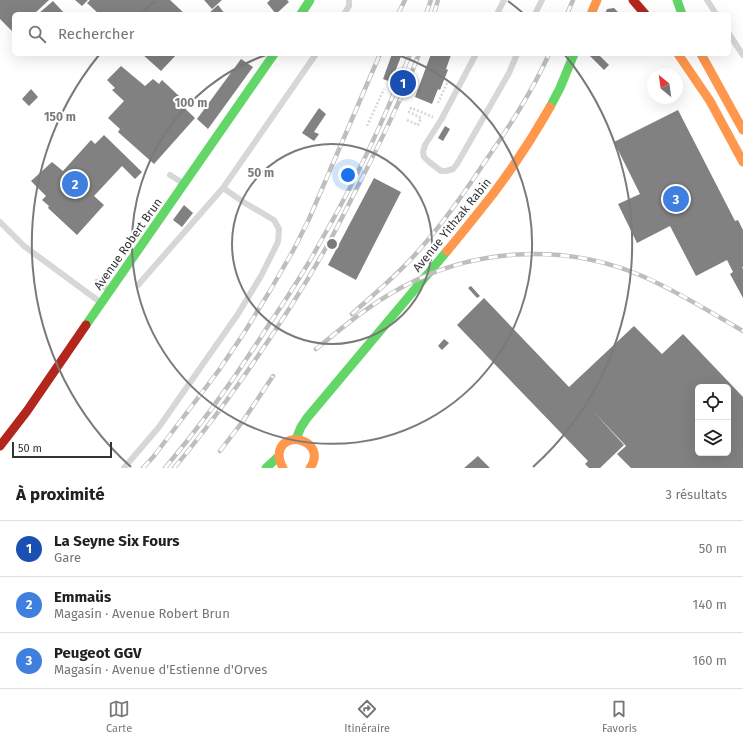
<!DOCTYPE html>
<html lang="fr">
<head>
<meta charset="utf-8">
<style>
	:root { --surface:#fff; --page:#f2f2f2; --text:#202124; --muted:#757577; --line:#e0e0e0; --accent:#7a7a7a }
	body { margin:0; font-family:"Fira Sans",sans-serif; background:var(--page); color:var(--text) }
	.controls { position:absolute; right:12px; bottom:12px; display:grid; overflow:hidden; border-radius:6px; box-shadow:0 4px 16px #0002 }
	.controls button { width:36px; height:36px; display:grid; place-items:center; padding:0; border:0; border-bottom:1px solid var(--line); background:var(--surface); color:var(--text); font:20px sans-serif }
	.compass { position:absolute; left:647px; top:68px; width:36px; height:36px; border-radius:50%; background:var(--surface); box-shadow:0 4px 16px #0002; rotate:331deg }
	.scale { position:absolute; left:12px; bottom:10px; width:100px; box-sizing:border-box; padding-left:4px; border:2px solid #333; border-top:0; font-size:11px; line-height:14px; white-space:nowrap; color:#333; -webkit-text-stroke:3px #fff; paint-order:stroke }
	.you { position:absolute; left:348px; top:175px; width:14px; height:14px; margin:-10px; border:3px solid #fff; border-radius:50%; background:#1a73e8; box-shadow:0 0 0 6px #1a73e833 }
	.badge { display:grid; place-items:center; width:26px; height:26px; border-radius:50%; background:var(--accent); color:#fff; font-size:13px; font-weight:700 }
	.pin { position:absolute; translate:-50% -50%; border:2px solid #fff; box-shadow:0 1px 4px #0006 }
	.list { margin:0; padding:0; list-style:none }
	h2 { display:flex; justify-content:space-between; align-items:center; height:52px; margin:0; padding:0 16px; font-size:17px }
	h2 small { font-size:13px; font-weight:400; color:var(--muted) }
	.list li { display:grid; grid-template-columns:26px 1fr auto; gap:12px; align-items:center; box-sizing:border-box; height:56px; padding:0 16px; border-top:1px solid var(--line) }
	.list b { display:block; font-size:15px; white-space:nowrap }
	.list p { margin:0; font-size:13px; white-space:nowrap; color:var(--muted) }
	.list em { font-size:13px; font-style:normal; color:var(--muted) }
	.icon { flex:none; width:22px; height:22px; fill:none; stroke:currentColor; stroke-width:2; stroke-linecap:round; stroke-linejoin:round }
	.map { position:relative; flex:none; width:743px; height:468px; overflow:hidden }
	.search { position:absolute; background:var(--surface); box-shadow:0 4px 16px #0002; left:12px; right:12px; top:12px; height:44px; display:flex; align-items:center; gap:10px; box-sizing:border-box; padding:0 14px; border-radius:6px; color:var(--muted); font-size:15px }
	.sheet { height:220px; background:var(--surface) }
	nav { display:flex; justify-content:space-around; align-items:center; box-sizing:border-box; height:56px; border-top:1px solid var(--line); background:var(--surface); font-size:11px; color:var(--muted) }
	nav a { display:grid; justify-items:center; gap:2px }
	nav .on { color:var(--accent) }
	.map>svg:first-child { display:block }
	.building { fill:#818181; fill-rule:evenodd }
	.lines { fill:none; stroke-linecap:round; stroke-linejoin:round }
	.path { stroke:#d6d6d6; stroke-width:2.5; stroke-dasharray:2 2; stroke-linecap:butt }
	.lane { stroke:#d7d7d7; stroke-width:6 }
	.fast { stroke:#63d668; stroke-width:9 }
	.slow { stroke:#ff974d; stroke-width:9 }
	.jam { stroke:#b3261e; stroke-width:9 }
	.rail-casing { stroke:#bebebe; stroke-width:4.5 }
	.rail { stroke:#fff; stroke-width:3; stroke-dasharray:9; stroke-linecap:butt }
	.ring { fill:none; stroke:#7a7a7a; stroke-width:2 }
	.labels { text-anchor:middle; stroke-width:4; stroke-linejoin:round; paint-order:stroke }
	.street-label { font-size:12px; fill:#333; stroke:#fff }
	.centre { fill:#7a7a7a; stroke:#fff; stroke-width:2 }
	.ring-label { font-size:12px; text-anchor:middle; font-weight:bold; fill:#7a7a7a; stroke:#fff; stroke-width:4; stroke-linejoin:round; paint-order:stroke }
</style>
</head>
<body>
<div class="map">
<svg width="743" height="468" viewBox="0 0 743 468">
	<rect width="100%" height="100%" fill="#fff"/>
	<path class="building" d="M0 0H49L34 14H14V33L0 19Z
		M75 0H88L82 6Z
		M90 0H170L185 14H99L87 3Z
		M204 0H222L212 9Z
		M270 0H287L289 2 276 14 267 3Z
		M53 1 65 14H38Z
		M218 5 225 14H208Z
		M614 8 620 14H605L607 9Z
		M142 54H177L161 71Z
		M392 54H402L391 82 383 79Z
		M431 54 451 55 446 69 448 70 440 90 438 89 432 104 415 97Z
		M588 54H598L609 65 604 70Z
		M241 59 253 67 208 129 197 119Z
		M121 66 145 86 153 79 159 84 162 80 179 96 176 100 195 118 154 164 118 132 120 129 108 118 124 101 112 90 115 88 107 80Z
		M31 89 38 97 29 106 22 99Z
		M319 108 326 114 314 132 319 134 314 141 302 133Z
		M678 110 735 221 738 220 743 230V267H742L743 269V298L730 274 733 272 727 260 696 276 670 226 637 243 618 204 640 194 614 142Z
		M445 126 450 129 443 141 438 138Z
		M104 135 142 172 135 179 122 166 94 196 104 205 77 235 48 208 49 206 42 200 46 196 31 181 52 162 63 171 91 140 95 144Z
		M374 178 401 192 356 280 328 265Z
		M184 205 193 213 182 227 173 220Z
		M471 286 480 296 477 298 468 288Z
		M484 298 569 387 634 326 662 354 683 334 743 397V468H631L617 454 626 446 592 410 624 445 600 468H589L585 464 588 461 457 325ZM698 387H728V453H698Z
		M444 339 449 343 442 350 438 346Z
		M478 456 490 468H464Z"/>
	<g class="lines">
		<path class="path" d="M438 103 448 81 445 79
			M407 120 418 125 421 118 409 112 411 108 433 117
			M367 126 384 89"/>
		<path class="lane" d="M707 0 716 14
			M344 14 349 6V0
			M497 14 504 0
			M535 14 542 0
			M729 34 743 55
			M476 54 441 120 425 145 423 152 424 157 428 161 441 171H446L453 169 457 164 509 73 517 54
			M170 175 183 183
			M0 222 24 246 100 302
			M97 282 109 290
			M138 285 223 188 316 54
			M124 468 159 427 238 314 261 276 278 242 279 229 274 220 245 203 223 188"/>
		<path class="fast" d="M677 0 682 14
			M301 14 310 0
			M550 107 560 88 574 54
			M86 325 274 54
			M296 439 301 427 307 418 447 251
			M266 468 279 456"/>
		<path class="slow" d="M591 14 597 0
			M678 54 710 101 743 162
			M701 54 743 130
			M447 251C463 232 478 213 493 194 514 166 533 137 550 107
			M283 468C281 464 279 460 279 456 279 427 329 440 310 468"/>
		<path class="jam" d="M633 0 645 14
			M0 446 27 411 86 325"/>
		<defs>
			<path id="rail" d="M398 14 405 0
				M426 14 431 0
				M434 14 438 0
				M567 14 573 0
				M352 314C375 293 400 273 420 249 443 223 463 195 482 166 507 130 531 94 549 54
				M316 349C342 328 368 306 397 290 471 248 563 242 642 276 677 291 710 312 743 331
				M220 451 243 421 273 376
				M143 468 154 456 219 370 244 333 271 289 294 249 309 219 380 54
				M165 468C203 423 237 375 268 326 287 298 306 269 322 239 356 180 385 118 410 54
				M174 468C196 442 217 414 237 386 269 341 300 294 327 246 337 228 346 210 355 192 378 147 401 101 419 54"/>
		</defs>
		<use href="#rail" class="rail-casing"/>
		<use href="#rail" class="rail"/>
	</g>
	<g class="ring">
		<circle cx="332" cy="244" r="100"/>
		<path d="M395 54A200 200 0 1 1 269 54"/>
		<path d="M131 467A300 300 0 0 1 99 55M141 13A300 300 0 0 1 156 1M508 1A300 300 0 0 1 523 13M565 55A300 300 0 0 1 533 467"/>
	</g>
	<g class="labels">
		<g class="street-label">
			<text transform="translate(452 225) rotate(-51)" y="4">Avenue Yithzak Rabin</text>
			<text transform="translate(128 244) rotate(-55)" y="4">Avenue Robert Brun</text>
		</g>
	</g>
	<circle cx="332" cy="244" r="6" class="centre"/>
	<g class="ring-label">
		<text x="191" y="107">100 m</text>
		<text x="60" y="121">150 m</text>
		<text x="261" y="177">50 m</text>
	</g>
</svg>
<div class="controls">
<button><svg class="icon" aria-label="locate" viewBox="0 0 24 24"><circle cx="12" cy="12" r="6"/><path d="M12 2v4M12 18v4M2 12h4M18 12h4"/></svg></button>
<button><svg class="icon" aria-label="layers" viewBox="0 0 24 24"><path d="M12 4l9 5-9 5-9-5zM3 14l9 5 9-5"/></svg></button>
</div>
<svg class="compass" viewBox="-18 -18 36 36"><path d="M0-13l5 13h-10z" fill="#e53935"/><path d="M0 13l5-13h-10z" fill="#757577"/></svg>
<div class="scale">50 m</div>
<div class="you"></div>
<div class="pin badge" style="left:403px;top:83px;background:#1a4fb4">1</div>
<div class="pin badge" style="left:75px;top:184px;background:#3f7fe0">2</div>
<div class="pin badge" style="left:676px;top:199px;background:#3f7fe0">3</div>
<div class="search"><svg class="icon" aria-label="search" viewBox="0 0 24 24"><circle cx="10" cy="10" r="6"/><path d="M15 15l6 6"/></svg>Rechercher</div>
</div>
<section class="sheet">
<h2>À proximité<small>3 résultats</small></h2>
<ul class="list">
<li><span class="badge" style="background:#1a4fb4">1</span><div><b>La Seyne Six Fours</b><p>Gare</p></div><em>50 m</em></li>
<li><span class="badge" style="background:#3f7fe0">2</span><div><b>Emmaüs</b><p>Magasin · Avenue Robert Brun</p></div><em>140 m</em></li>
<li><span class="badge" style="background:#3f7fe0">3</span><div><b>Peugeot GGV</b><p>Magasin · Avenue d'Estienne d'Orves</p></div><em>160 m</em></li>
</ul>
</section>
<nav>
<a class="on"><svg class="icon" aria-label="map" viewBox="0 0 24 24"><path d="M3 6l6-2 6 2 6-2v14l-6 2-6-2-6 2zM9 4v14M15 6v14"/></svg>Carte</a>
<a><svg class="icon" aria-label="directions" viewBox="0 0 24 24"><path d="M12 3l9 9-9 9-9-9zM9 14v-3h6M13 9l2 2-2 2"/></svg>Itinéraire</a>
<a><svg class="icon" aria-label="saved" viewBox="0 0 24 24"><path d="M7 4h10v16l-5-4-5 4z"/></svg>Favoris</a>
</nav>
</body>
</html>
